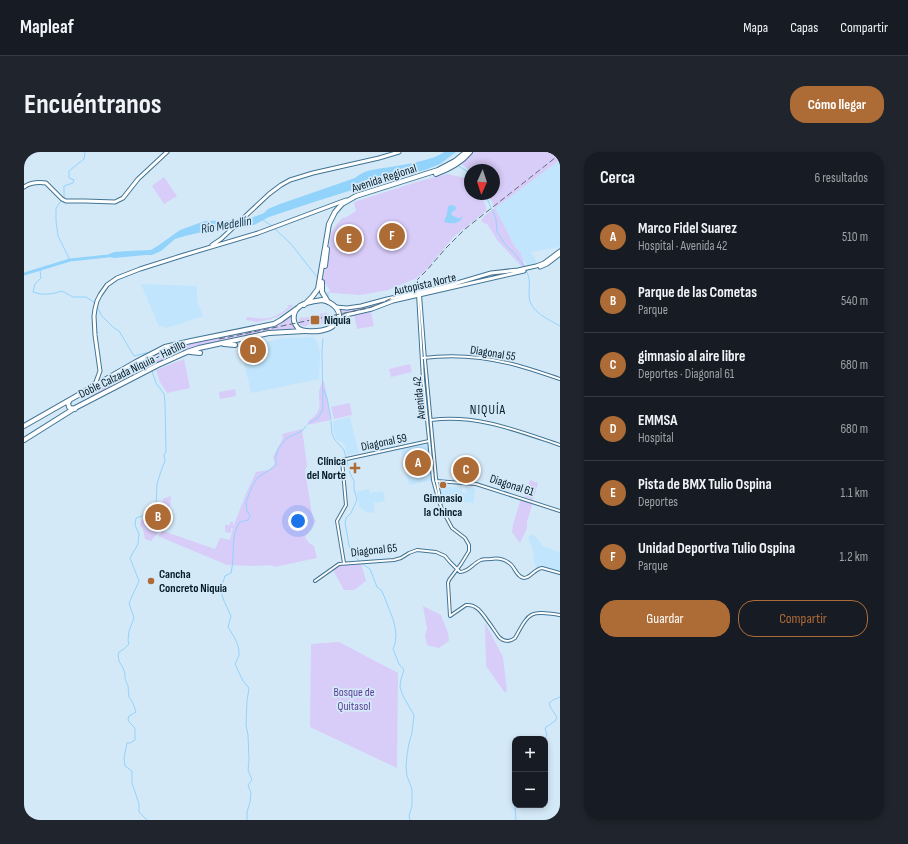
<!DOCTYPE html>
<html lang="es">
<head>
<meta charset="utf-8">
<style>
	:root { --surface:#171b24; --page:#20242c; --text:#f1f3f6; --muted:#9ea1a6; --line:#363941; --accent:#ad6b36 }
	body { margin:0; font-family:"Sofia Sans Condensed",sans-serif; background:var(--page); color:var(--text) }
	.controls { position:absolute; right:12px; bottom:12px; display:grid; overflow:hidden; border-radius:8px; box-shadow:0 2px 6px #0003 }
	.controls button { width:36px; height:36px; display:grid; place-items:center; padding:0; border:0; border-bottom:1px solid var(--line); background:var(--surface); color:var(--text); font:20px sans-serif }
	.compass { position:absolute; left:440px; top:12px; width:36px; height:36px; border-radius:50%; background:var(--surface); box-shadow:0 2px 6px #0003; rotate:183deg }
	.you { position:absolute; left:274px; top:369px; width:14px; height:14px; margin:-10px; border:3px solid #fff; border-radius:50%; background:#1a73e8; box-shadow:0 0 0 6px #1a73e833 }
	.badge { display:grid; place-items:center; width:26px; height:26px; border-radius:50%; background:var(--accent); color:#fff; font-size:13px; font-weight:700 }
	.pin { position:absolute; translate:-50% -50%; border:2px solid #fff; box-shadow:0 1px 4px #0006 }
	.list { margin:0; padding:0; list-style:none }
	h2 { display:flex; justify-content:space-between; align-items:center; height:52px; margin:0; padding:0 16px; font-size:17px }
	h2 small { font-size:13px; font-weight:400; color:var(--muted) }
	.list li { display:grid; grid-template-columns:26px 1fr auto; gap:12px; align-items:center; box-sizing:border-box; height:64px; padding:0 16px; border-top:1px solid var(--line) }
	.list b { display:block; font-size:15px; white-space:nowrap }
	.list p { margin:0; font-size:13px; white-space:nowrap; color:var(--muted) }
	.list em { font-size:13px; font-style:normal; color:var(--muted) }
	.actions { display:flex; gap:8px; padding:12px 16px }
	.actions a { flex:1; padding:9px 0; border:1px solid var(--accent); border-radius:16px; text-align:center; font-size:14px; color:var(--accent) }
	.actions .main { background:var(--accent); color:#fff }
	.map { position:relative; flex:none; width:536px; height:668px; overflow:hidden; border-radius:16px }
	header { display:flex; align-items:center; gap:24px; box-sizing:border-box; height:56px; padding:0 20px; background:var(--surface); border-bottom:1px solid var(--line) }
	header strong { font-size:19px }
	nav { display:flex; gap:22px; margin-inline-start:auto; font-size:14px }
	.intro { display:flex; align-items:center; justify-content:space-between; box-sizing:border-box; height:96px; padding:0 24px }
	h1 { margin:0; font-size:28px }
	.button { padding:10px 18px; border-radius:16px; background:var(--accent); color:#fff; font-size:14px; font-weight:700 }
	main { display:flex; gap:24px; padding:0 24px }
	aside { flex:1; background:var(--surface); border-radius:16px; box-shadow:0 2px 6px #0003 }
	.map>svg:first-child { display:block }
	.built { fill:#c0e5fd }
	.green { fill:#d8ccf8 }
	.water { fill:#92d3fc }
	.lines { fill:none; stroke-linecap:round; stroke-linejoin:round }
	.stream { stroke:#92d3fc; stroke-width:1 }
	.river { stroke:#92d3fc; stroke-width:3 }
	.minor-casing { stroke:#417494; stroke-width:4 }
	.major-casing { stroke:#417494; stroke-width:5 }
	.highway-casing { stroke:#417494; stroke-width:6 }
	.minor { stroke:#fff; stroke-width:2 }
	.major { stroke:#fff; stroke-width:3 }
	.highway { stroke:#fff; stroke-width:4 }
	.rail { stroke:#596e7c; stroke-width:1; stroke-dasharray:6 3; stroke-linecap:butt }
	.poi-dot { fill:#ad6b36; stroke:#d4e9f8; stroke-width:1.5 }
	.labels { text-anchor:middle; stroke-width:3.5; stroke-linejoin:round; paint-order:stroke }
	.street-label { font-size:12px; fill:#051b27; stroke:#d4e9f8 }
	.poi-label { font-size:12px; font-weight:bold; fill:#051b27; stroke:#d4e9f8; text-anchor:start }
	.park-label { font-size:12px; fill:#5d3d95; stroke:#d4e9f8 }
	.water-label { font-size:13px; font-style:italic; fill:#11364b; stroke:#d4e9f8 }
	.neighbourhood-label { font-size:13px; letter-spacing:1px; fill:#051b27; stroke:#d4e9f8 }
</style>
</head>
<body>
<header>
<strong>Mapleaf</strong>
<nav><a>Mapa</a><a>Capas</a><a>Compartir</a></nav>
</header>
<div class="intro"><h1>Encuéntranos</h1><a class="button">Cómo llegar</a></div>
<main>
<div class="map">
<svg width="536" height="668" viewBox="0 0 536 668">
	<rect width="100%" height="100%" fill="#d4e9f8"/>
	<path class="built" d="M536 8V95L507 100 513 110 504 114 497 103V101L491 95 471 56Z
		M117 132 173 134V149L179 164 159 171 141 176 140 174 135 175Z
		M289 185 291 187 294 191 296 202 295 227 228 241 227 240 216 195 260 186Z
		M326 265 335 301 323 303 321 294 319 291 312 287 310 280 309 274 310 269Z
		M405 289 409 328 385 333 377 295Z
		M414 334 438 335V340L442 341V335L451 336 450 351 417 348Z
		M345 337 346 341 359 339 361 349 350 351 351 361 343 360 336 356 332 340Z
		M509 382 514 387 519 394 536 400V421L518 416 513 417 510 410 509 399 504 386 505 384Z"/>
	<path class="green" d="M449 0H536V8L471 56 491 95 497 101H498L497 103 500 109 499 110 502 115 499 116 473 88 464 73 457 69 461 63 471 56 464 42H470V18H446L437 12 446 4Z
		M423 22 446 27V42H456L462 55V59L428 86 427 88 410 108 403 117 393 126 364 138 336 143 309 141H305L306 138 299 129 307 82C310 76 314 69 320 65L321 66 332 59 330 50 396 29Z
		M140 25 153 44 140 52 128 34Z
		M390 143 317 165 316 164V157H327L359 149Z
		M263 153H268L269 154C262 159 256 165 248 166V167L233 170 222 168 223 165C235 166 246 169 256 161H257L265 155Z
		M301 160 303 161C306 169 301 171 294 173L293 171 283 173V174H279L276 173 275 167 279 165 280 166 301 161Z
		M347 160 350 174 333 177 330 163Z
		M269 161C268 168 267 173 273 178H260L160 199 143 206 67 246 66 240 67 237C91 224 118 206 143 197 167 189 192 186 216 181 236 177 253 175 269 161Z
		M160 207 166 236 143 241 136 230 132 218Z
		M386 212 388 220 367 225 365 217Z
		M300 229 307 268 283 273C284 267 290 266 293 261 298 253 294 247 295 239 296 236 297 233 298 230Z
		M211 237 212 244 196 247 195 240Z
		M326 251 328 263 310 267 307 255Z
		M278 277 283 313 281 318 288 363 290 367 292 369 281 385 285 391 290 394 293 406 250 415 248 413 230 414 203 413 134 384 139 379 191 397 196 386 206 388 209 376H207V381L201 380V373H206V370H209V375L224 337 232 320 245 318 251 312 249 305 259 286 258 282Z
		M439 310 453 311 452 330H438Z
		M506 328 514 331 509 348 501 345Z
		M147 344 145 368 127 389 121 387 119 377 116 374 117 368C127 364 139 359 139 347Z
		M497 346 509 350 503 370V376L496 391 488 380 489 373Z
		M337 411 342 429 330 438H320L309 418 317 412Z
		M399 454 417 463 424 481 425 489 415 496 403 493 401 483 403 476Z
		M461 471 479 505 483 538 481 541 462 514Z
		M315 490 374 521 373 616 286 575 287 492Z"/>
	<path class="water" d="M420 0H432L416 12 401 18 357 29 290 50 245 65 230 73 199 77 195 76 161 84 151 87 137 99 128 103H122L90 106 81 104 90 100 104 99 127 98 135 93 156 78 181 69 222 68 240 61 244 57 256 52 331 26C342 16 358 17 372 14 380 13 388 11 397 9 405 7 413 5 420 0Z
		M426 53 431 54 432 56V57L427 61V62C432 66 434 68 439 64 435 73 428 72 420 70L423 62 424 55Z"/>
	<g class="lines">
		<path class="stream" d="M433 13 446 21
			M461 42 471 64 472 68 473 80 481 92 490 101 501 115
			M39 46 40 45V34L49 31 50 28 45 26V19L60 7 61 0
			M37 49 32 56V69L34 84 46 108
			M239 68 248 74
			M250 76 267 92 293 125
			M16 118 17 126 11 132 9 140C20 144 28 142 38 139L49 145H62L71 151
			M502 118C507 127 505 135 505 144 506 160 524 167 536 174
			M304 141V145
			M73 154 77 163 90 176 95 179 110 204 126 200
			M127 204 128 211
			M300 238 303 246 307 267
			M307 269 308 282 311 288 320 298 326 321 330 329V337L333 348 327 361 322 366 321 371 325 393 329 403 340 413 346 417 353 435 358 439 369 467 371 475 372 483 371 492 369 497 375 512 380 518 377 527 376 535 379 544 390 563 388 581 385 591 383 603 382 615 383 624 388 637V654L385 664 386 668
			M285 271 294 266 299 257 298 199 299 187
			M520 587 523 583 521 576 531 569 533 566C531 560 526 557 525 551L529 548 536 545
			M491 635 490 643 492 668
			M123 668 115 660V652L108 631V619L101 614 100 606 103 591H106L111 588V576L107 572 104 568 105 564 112 560 109 551 105 545 104 534 101 527V522L99 516 95 509 94 503 95 500 100 497 105 492 104 488 105 479 110 466 105 451 115 429 106 406 114 392 115 382 111 373 112 366 122 363 132 356 133 332 137 319 141 309 140 302 142 300 141 251 140 242 132 231 128 219
			M223 668V660L226 650 227 641 224 633 228 628 224 618 225 608 224 583 222 573 223 549 225 536 219 529 211 512C212 510 214 506 215 503 216 493 209 483 204 475L207 464 200 449 198 443V433L201 424 207 421C208 416 209 410 209 405 210 392 208 381 216 370L224 368 226 364 223 359 222 350 227 337 233 326 247 317 252 313V304L254 297 257 293 263 286 278 279 282 274"/>
		<path class="river" d="M0 122 46 108 84 104"/>
		<defs>
			<path id="minor" d="M394 142 399 227 409 328 415 350 421 363 428 376 441 386 445 393V399L437 412 425 428 424 431 426 464 442 453C454 452 459 463 466 472 469 476 472 481 475 485 480 490 486 490 491 486 506 459 505 459 536 463
				M396 143 401 208 412 326 417 351
				M399 206C429 202 462 205 492 213 507 217 521 222 536 227
				M407 268C453 262 494 279 536 293
				M412 329 452 332 536 359
				M320 411 313 369 322 353 318 308 405 289
				M291 429 315 412 370 408 377 406 385 401 393 398 412 400 421 404 426 410 436 420C445 420 449 411 457 408 460 407 464 407 467 407 473 406 480 407 485 411 491 414 492 425 500 426 507 426 510 417 518 416L536 421"/>
			<path id="major" d="M0 35C7 30 14 30 22 31L38 47 42 49H61L91 50 99 46 114 27 143 0
				M188 93 197 87 245 42 257 33 266 28 289 21 355 6 375 0
				M516 115 523 112 536 102
				M312 155 323 156 337 154 363 147 423 134 467 121 494 118 512 114 520 111 536 99
				M314 168 322 163 348 157 369 149 500 119
				M68 234 72 230 76 219 71 183 70 164 71 157 73 149 76 143 83 133 93 126 116 117 157 104 234 81 322 48"/>
			<path id="highway" d="M412 22C425 17 437 11 446 0
				M301 114 303 97
				M298 130V140L304 150
				M298 148C308 150 322 160 311 172 305 179 291 180 282 179 268 178 266 161 276 154 282 150 291 149 298 148Z
				M280 153 288 145 294 137 305 72 311 60 318 52 332 44 414 18 431 9 442 0
				M225 191 235 184
				M200 192 211 193
				M166 200 176 201
				M46 248 44 251 45 255 46 256 51 257
				M0 274 112 210 141 195 167 189 250 172 257 168 275 155
				M0 288 51 256 134 213 163 200 175 196 245 181 281 179"/>
		</defs>
		<use href="#minor" class="minor-casing"/>
		<use href="#major" class="major-casing"/>
		<use href="#highway" class="highway-casing"/>
		<use href="#minor" class="minor"/>
		<use href="#major" class="major"/>
		<use href="#highway" class="highway"/>
		<path class="rail" d="M195 187 345 156 366 147 388 133 403 118 422 96 441 77 536 2"/>
	</g>
	<g class="poi-dot">
		<rect x="286" y="163" width="10" height="10" rx="2"/>
		<path d="M329 310h4v4h4v4h-4v4h-4v-4h-4v-4h4z"/>
		<circle cx="419" cy="333" r="4"/>
		<circle cx="127" cy="429" r="4"/>
	</g>
	<g class="labels">
		<g class="street-label">
			<text transform="translate(360 26) rotate(-18)" y="4">Avenida Regional</text>
			<text transform="translate(401 132) rotate(-13)" y="4">Autopista Norte</text>
			<text transform="translate(469 201) rotate(9)" y="4">Diagonal 55</text>
			<text transform="translate(108 217) rotate(-26)" y="4">Doble Calzada Niquia - Hatillo</text>
			<text transform="translate(395 246) rotate(-96)" y="4">Avenida 42</text>
			<text transform="translate(360 290) rotate(-12)" y="4">Diagonal 59</text>
			<text transform="translate(488 333) rotate(18)" y="4">Diagonal 61</text>
			<text transform="translate(350 398) rotate(-6)" y="4">Diagonal 65</text>
		</g>
		<g class="poi-label">
			<text x="300" y="172">Niquía</text>
			<text x="322" y="313" text-anchor="end">Clínica<tspan x="322" dy="14">del Norte</tspan></text>
			<text x="419" y="350" text-anchor="middle">Gimnasio<tspan x="419" dy="14">la Chinca</tspan></text>
			<text x="135" y="426">Cancha<tspan x="135" dy="14">Concreto Niquia</tspan></text>
		</g>
		<g class="park-label">
			<text x="330" y="544">Bosque de<tspan x="330" dy="14">Quitasol</tspan></text>
		</g>
		<g class="water-label">
			<text transform="translate(202 72) rotate(-10)" y="5">Río Medellín</text>
		</g>
		<g class="neighbourhood-label">
			<text x="464" y="262">NIQUÍA</text>
		</g>
	</g>
</svg>
<div class="controls">
<button>+</button>
<button>−</button>
</div>
<svg class="compass" viewBox="-18 -18 36 36"><path d="M0-13l5 13h-10z" fill="#e53935"/><path d="M0 13l5-13h-10z" fill="#9ea1a6"/></svg>
<div class="you"></div>
<div class="pin badge" style="left:394px;top:311px">A</div>
<div class="pin badge" style="left:134px;top:365px">B</div>
<div class="pin badge" style="left:442px;top:318px">C</div>
<div class="pin badge" style="left:229px;top:198px">D</div>
<div class="pin badge" style="left:325px;top:87px">E</div>
<div class="pin badge" style="left:368px;top:84px">F</div>
</div>
<aside>
<h2>Cerca<small>6 resultados</small></h2>
<ul class="list">
<li><span class="badge">A</span><div><b>Marco Fidel Suarez</b><p>Hospital · Avenida 42</p></div><em>510 m</em></li>
<li><span class="badge">B</span><div><b>Parque de las Cometas</b><p>Parque</p></div><em>540 m</em></li>
<li><span class="badge">C</span><div><b>gimnasio al aire libre</b><p>Deportes · Diagonal 61</p></div><em>680 m</em></li>
<li><span class="badge">D</span><div><b>EMMSA</b><p>Hospital</p></div><em>680 m</em></li>
<li><span class="badge">E</span><div><b>Pista de BMX Tulio Ospina</b><p>Deportes</p></div><em>1.1 km</em></li>
<li><span class="badge">F</span><div><b>Unidad Deportiva Tulio Ospina</b><p>Parque</p></div><em>1.2 km</em></li>
</ul>
<div class="actions"><a class="main">Guardar</a><a>Compartir</a></div>
</aside>
</main>
</body>
</html>
